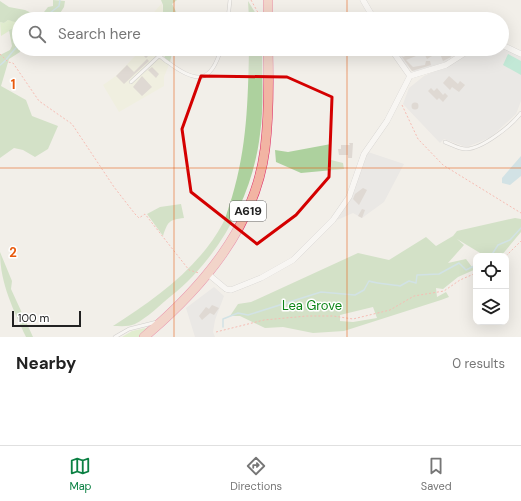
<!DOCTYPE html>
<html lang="en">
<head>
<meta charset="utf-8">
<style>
	:root { --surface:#fff; --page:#f2f2f2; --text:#222; --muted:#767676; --line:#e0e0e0; --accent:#0b8043 }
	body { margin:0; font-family:"DM Sans",sans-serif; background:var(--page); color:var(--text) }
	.controls { position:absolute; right:12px; bottom:12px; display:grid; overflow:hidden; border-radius:8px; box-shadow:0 4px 16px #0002 }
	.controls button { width:36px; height:36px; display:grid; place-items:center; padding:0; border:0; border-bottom:1px solid var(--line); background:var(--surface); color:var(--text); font:20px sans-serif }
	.scale { position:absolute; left:12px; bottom:10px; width:69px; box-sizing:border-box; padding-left:4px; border:2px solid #222; border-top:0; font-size:11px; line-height:14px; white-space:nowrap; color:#222; -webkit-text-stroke:3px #fff; paint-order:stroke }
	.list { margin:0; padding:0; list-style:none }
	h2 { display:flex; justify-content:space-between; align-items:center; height:52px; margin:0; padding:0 16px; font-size:17px }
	h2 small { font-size:13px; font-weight:400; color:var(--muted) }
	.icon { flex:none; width:22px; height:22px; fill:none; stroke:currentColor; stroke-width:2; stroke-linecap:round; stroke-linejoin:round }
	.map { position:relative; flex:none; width:521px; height:337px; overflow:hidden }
	.search { position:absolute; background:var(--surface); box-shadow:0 4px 16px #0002; left:12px; right:12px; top:12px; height:44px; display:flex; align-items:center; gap:10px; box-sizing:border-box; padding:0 14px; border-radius:22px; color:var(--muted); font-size:15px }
	.sheet { height:108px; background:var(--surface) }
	nav { display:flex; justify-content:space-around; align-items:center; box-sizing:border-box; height:56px; border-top:1px solid var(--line); background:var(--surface); font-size:11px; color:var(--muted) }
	nav a { display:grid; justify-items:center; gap:2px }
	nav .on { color:var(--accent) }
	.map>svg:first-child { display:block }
	.residential { fill:#e0dfdf }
	.farmland { fill:#eef0d5 }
	.grass { fill:#cdebb0 }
	.forest { fill:#add19e; fill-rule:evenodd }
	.pitch { fill:#88e0be }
	.water { fill:#aad3df }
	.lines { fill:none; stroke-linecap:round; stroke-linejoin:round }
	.stream { stroke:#aad3df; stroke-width:1.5 }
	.building { fill:#c7bfb8 }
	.service-casing { stroke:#a9a9a9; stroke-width:4 }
	.minor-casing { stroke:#a9a9a9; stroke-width:6 }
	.trunk-casing { stroke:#dc2a67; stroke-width:10 }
	.path { stroke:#fa8072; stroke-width:1; stroke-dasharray:2 2; stroke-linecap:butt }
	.service { stroke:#fff; stroke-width:3 }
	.minor { stroke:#fff; stroke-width:5.5 }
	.trunk { stroke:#f2b4a3; stroke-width:9 }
	.marked { fill:none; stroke:#d40000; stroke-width:3; stroke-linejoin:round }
	.grid { fill:none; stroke:#e8590c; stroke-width:1; stroke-opacity:0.55 }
	.labels { text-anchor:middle; stroke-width:3; stroke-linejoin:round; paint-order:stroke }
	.shield { fill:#fff; stroke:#646464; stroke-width:1 }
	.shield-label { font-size:12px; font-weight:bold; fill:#222 }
	.park-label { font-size:13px; fill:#0c8416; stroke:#fff }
	.grid-label { font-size:13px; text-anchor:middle; font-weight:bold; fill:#e8590c; stroke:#fff; stroke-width:3; stroke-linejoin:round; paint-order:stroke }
</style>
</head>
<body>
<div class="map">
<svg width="521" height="337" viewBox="0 0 521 337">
	<rect width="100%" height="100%" fill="#f2efe9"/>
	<path class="residential" d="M502 46 521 57V101L516 114 491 137 477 143 466 147 444 139 440 143 403 104 409 88 424 76 451 64 474 49H502Z
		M395 49H462L444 63 414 72 403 63Z
		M368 152 404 164 384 202 362 218 353 213 337 220 351 199 365 157Z
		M214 287 224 296 215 320 213 332 215 337H195L186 308Z"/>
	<path class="farmland" d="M162 3 163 13 168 19H148Z
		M131 49H163L165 58 170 62 164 77V86L119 112 103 85 116 76 136 55Z"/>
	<path class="grass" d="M8 20 15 21 14 28 1 36 0 22 4 23Z
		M150 327 139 337H122L132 331Z"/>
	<path class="forest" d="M53 0 65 1 64 7 57 18 19 19 20 52 9 59 1 86 26 100 32 116 58 126 48 149 35 157 23 150 14 148 0 158V55L10 50 12 46 9 30 14 28 15 22 8 20 4 23 0 22V1L9 7 25 10 40 17 48 7 53 6Z
		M161 0H177L172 4 180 19H168L163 13V5Z
		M248 1 259 19H249Z
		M163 49H173L170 62 165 58Z
		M249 49H262C262 77 264 107 260 134 253 196 219 258 171 296 160 305 147 318 135 324 129 327 120 326 113 326 155 299 199 268 223 223 227 215 229 205 232 197 247 147 248 101 249 49Z
		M331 144V160L343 163 344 169 301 173 276 162 275 150 288 152Z
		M181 204 184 218C169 220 168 221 163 236L147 214 160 207Z
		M515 218 521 219V232L501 256H485L457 239 464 245 448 263 466 259 472 267 476 265V269L458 277 443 289 436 288 437 297 446 292 449 297 441 300 344 331 313 333 283 327 265 328 240 316H230L238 304 251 302 358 253 389 260 426 237 436 246 453 236 457 231ZM373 307 377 318 353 322 340 321V315Z
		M0 252 12 281 11 289 33 337H26C13 309 0 283 0 252Z"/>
	<path class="pitch" d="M508 54 521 61V75L503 65Z"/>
	<path class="water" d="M521 156V176L510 185 502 183V178Z"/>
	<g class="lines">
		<path class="stream" d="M42 19 59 6 60 0
			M0 65C7 61 10 53 17 47L15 41 16 33 19 30
			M491 256 498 245 510 240 521 228
			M223 327V319L238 313 248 315 321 292 355 295 364 290 369 281C378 284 390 284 400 286L409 281 416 283 417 275 439 274 459 263 466 270 476 265"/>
	</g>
	<path class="building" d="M137 49H143L149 55 146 58Z
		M424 49 426 52 406 60 413 67 425 65 426 61H430L431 65 412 71 400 54 403 57Z
		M438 49H446L451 57 443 61Z
		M429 50 432 56 427 59 424 53Z
		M147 59 149 61 124 84 116 76 127 65 134 72Z
		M152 67 159 74 156 78 148 70Z
		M142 76 152 87 142 96 133 87Z
		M449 76 458 84 460 81 465 85 459 92 452 87 450 90 443 83Z
		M431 88 434 91 437 88 443 95 445 93 448 96 443 102 439 98 437 100 428 91Z
		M411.5 106a3.5 3.5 0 1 1 7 0a3.5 3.5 0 1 1-7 0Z
		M349 143H353L352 158H348V155H339L338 149H341V145H350Z
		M363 188 367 190 359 205 353 199 355 194Z
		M362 209 365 210 362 218 358 216Z
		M212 305 219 308 214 315 210 313 202 320 199 316 206 307 209 309Z"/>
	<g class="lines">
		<defs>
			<path id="service" d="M228 19 230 0
				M131 82 159 56C163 58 165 61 169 63 197 84 211 83 221 49
				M445 142C451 144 459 149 466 149 482 149 511 126 521 113
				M115 337 129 329 157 322"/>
			<path id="minor" d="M363 0 374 19
				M502 45 521 54
				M391 49 410 76 446 65 471 49
				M208 274 226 289 231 290 261 278 293 260 333 220 349 197 364 154 387 121 410 76"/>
			<path id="trunk" d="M268 0V19
				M144 337C202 288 255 227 265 149 269 116 269 82 268 49"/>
		</defs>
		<use href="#service" class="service-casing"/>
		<use href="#minor" class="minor-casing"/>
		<use href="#trunk" class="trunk-casing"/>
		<path class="path" d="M251 0 261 18
			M0 54 8 62 13 63 39 101 72 124 114 187 135 214 139 218 145 214 189 270 199 273
			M402 105 418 139 443 165 521 213
			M506 256 521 241
			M216 332 264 320 307 316H333L353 319 390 310 414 296 444 291 460 280 476 273"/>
		<use href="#service" class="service"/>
		<use href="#minor" class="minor"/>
		<use href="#trunk" class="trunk"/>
	</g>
	<path d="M0 0H521V337H0ZM201 76 287 77 332 97 329 177 296 215 257 244 191 192 182 129Z" fill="#f2efe9" fill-opacity=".55" fill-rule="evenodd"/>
	<path class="marked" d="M201 76 287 77 332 97 329 177 296 215 257 244 191 192 182 129Z"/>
	<path class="grid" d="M174 0V19M347 0V19M174 49V337M347 49V337M0 168H521"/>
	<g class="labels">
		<rect class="shield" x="230" y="201" width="36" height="20" rx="3"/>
		<g class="shield-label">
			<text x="248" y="215">A619</text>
		</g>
		<g class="park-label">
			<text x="312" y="310">Lea Grove</text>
		</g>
	</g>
	<g class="grid-label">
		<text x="13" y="89">1</text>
		<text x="13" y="257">2</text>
	</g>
</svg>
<div class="controls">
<button><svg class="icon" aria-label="locate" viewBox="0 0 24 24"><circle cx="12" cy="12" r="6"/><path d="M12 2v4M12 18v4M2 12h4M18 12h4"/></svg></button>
<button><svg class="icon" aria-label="layers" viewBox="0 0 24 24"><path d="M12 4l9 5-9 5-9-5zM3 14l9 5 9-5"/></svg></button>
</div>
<div class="scale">100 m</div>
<div class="search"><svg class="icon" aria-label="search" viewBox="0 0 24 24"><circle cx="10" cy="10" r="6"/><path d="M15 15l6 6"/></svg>Search here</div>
</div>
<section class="sheet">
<h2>Nearby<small>0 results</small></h2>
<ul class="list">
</ul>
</section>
<nav>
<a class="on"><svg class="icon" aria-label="map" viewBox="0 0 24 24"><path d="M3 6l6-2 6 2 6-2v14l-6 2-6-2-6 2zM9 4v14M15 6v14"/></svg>Map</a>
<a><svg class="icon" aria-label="directions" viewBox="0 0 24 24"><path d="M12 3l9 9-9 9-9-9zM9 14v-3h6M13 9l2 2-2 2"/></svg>Directions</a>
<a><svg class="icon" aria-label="saved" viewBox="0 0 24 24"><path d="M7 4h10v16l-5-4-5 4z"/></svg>Saved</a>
</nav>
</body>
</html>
